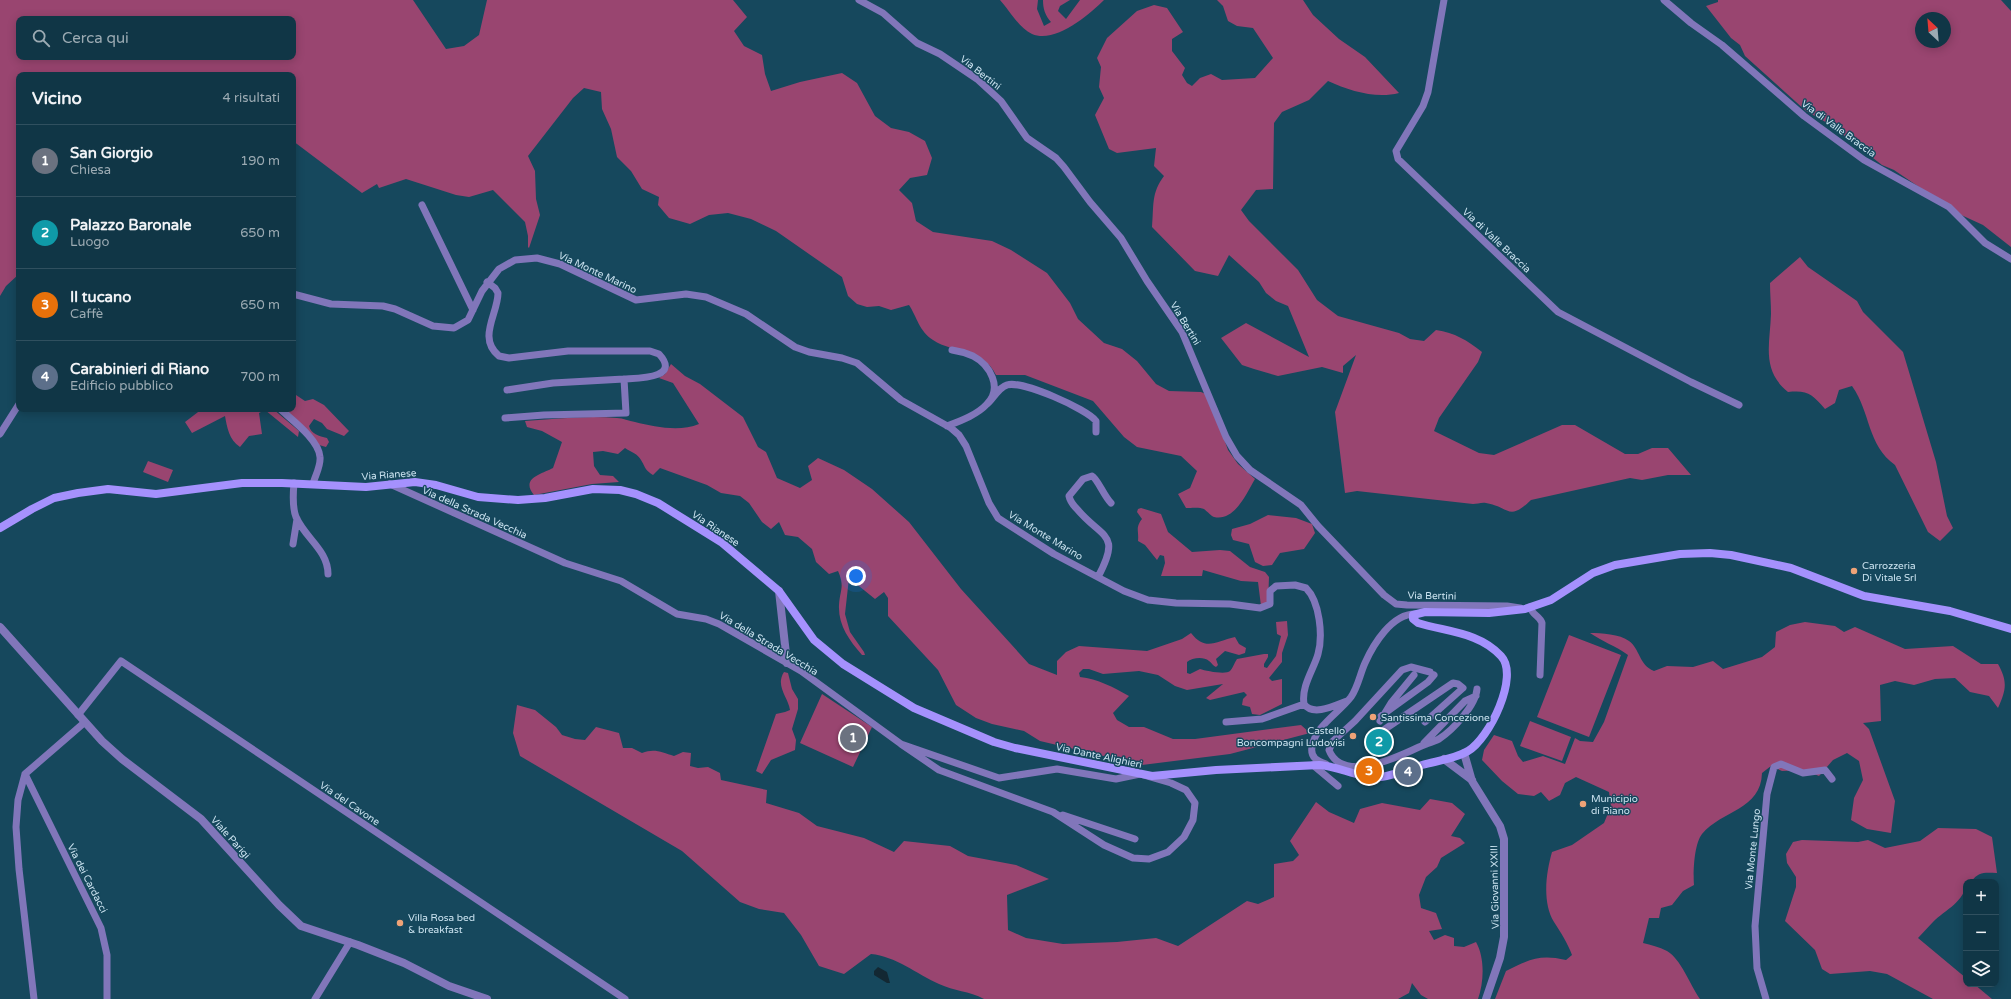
<!DOCTYPE html>
<html lang="it">
<head>
<meta charset="utf-8">
<style>
	:root { --surface:#103646; --page:#193e4d; --text:#f1f3f6; --muted:#9cabb3; --line:#30505f; --accent:#efa377 }
	body { margin:0; font-family:"Varela Round",sans-serif; background:var(--page); color:var(--text) }
	.controls { position:absolute; right:12px; bottom:12px; display:grid; overflow:hidden; border-radius:8px; box-shadow:0 2px 10px #0003 }
	.controls button { width:36px; height:36px; display:grid; place-items:center; padding:0; border:0; border-bottom:1px solid var(--line); background:var(--surface); color:var(--text); font:20px sans-serif }
	.compass { position:absolute; left:1915px; top:12px; width:36px; height:36px; border-radius:50%; background:var(--surface); box-shadow:0 2px 10px #0003; rotate:334deg }
	.you { position:absolute; left:856px; top:576px; width:14px; height:14px; margin:-10px; border:3px solid #fff; border-radius:50%; background:#1a73e8; box-shadow:0 0 0 6px #1a73e833 }
	.badge { display:grid; place-items:center; width:26px; height:26px; border-radius:50%; background:var(--accent); color:#fff; font-size:13px; font-weight:700 }
	.pin { position:absolute; translate:-50% -50%; border:2px solid #fff; box-shadow:0 1px 4px #0006 }
	.list { margin:0; padding:0; list-style:none }
	h2 { display:flex; justify-content:space-between; align-items:center; height:52px; margin:0; padding:0 16px; font-size:17px }
	h2 small { font-size:13px; font-weight:400; color:var(--muted) }
	.list li { display:grid; grid-template-columns:26px 1fr auto; gap:12px; align-items:center; box-sizing:border-box; height:72px; padding:0 16px; border-top:1px solid var(--line) }
	.list b { display:block; font-size:15px; white-space:nowrap }
	.list p { margin:0; font-size:13px; white-space:nowrap; color:var(--muted) }
	.list em { font-size:13px; font-style:normal; color:var(--muted) }
	.icon { flex:none; width:22px; height:22px; fill:none; stroke:currentColor; stroke-width:2; stroke-linecap:round; stroke-linejoin:round }
	.map { position:relative; flex:none; width:2011px; height:999px; overflow:hidden }
	.search { position:absolute; background:var(--surface); box-shadow:0 2px 10px #0003; left:16px; top:16px; width:280px; height:44px; display:flex; align-items:center; gap:10px; box-sizing:border-box; padding:0 14px; border-radius:8px; color:var(--muted); font-size:15px }
	.panel { position:absolute; background:var(--surface); box-shadow:0 2px 10px #0003; left:16px; top:72px; width:280px; height:340px; border-radius:8px }
	.map>svg:first-child { display:block }
	.green { fill:#994570; fill-rule:evenodd }
	.water { fill:#132833 }
	.lines { fill:none; stroke-linecap:round; stroke-linejoin:round }
	.minor { stroke:#8176ba; stroke-width:7 }
	.tertiary { stroke:#8176ba; stroke-width:8 }
	.secondary { stroke:#a591fd; stroke-width:8 }
	.poi-dot { fill:#efa377; stroke:#16485d; stroke-width:1.5 }
	.labels { text-anchor:middle; stroke-width:3; stroke-linejoin:round; paint-order:stroke }
	.street-label { font-size:10px; fill:#cbe3f0; stroke:#16485d }
	.poi-label { font-size:10px; fill:#cbe3f0; stroke:#16485d; text-anchor:start }
</style>
</head>
<body>
<div class="map">
<svg width="2011" height="999" viewBox="0 0 2011 999">
	<rect width="100%" height="100%" fill="#16485d"/>
	<path class="green" d="M0 0H413L446 49 464 46 479 35 487 0H733L747 17 734 31 744 46 762 55 765 74 771 91 800 82 842 73 857 83 875 116 891 128 909 132 925 141 932 158 927 175 910 178 899 190 912 203 916 221 933 232 992 241 1011 250 1047 273 1070 303 1078 319 1104 343 1122 349 1137 361 1156 384 1169 391 1201 392 1208 395 1228 450 1238 464 1255 479C1247 492 1235 522 1214 517 1211 516 1208 512 1204 509 1200 507 1191 508 1186 508L1178 494 1190 488 1197 471 1181 456 1137 447 1124 437 1093 401 1025 375H996C983 348 954 354 933 340 919 331 917 317 909 305L891 310 879 306 867 307 857 304 848 296 842 277 776 231 751 219 728 213 709 215 690 224 669 218 658 205 659 197 642 189 631 171 617 157 611 129 602 109 601 92 584 88 573 98 528 156 535 171 536 199 540 215 529 248 528 247V236L525 222 493 190 469 197 456 195 406 179 379 188 377 184 362 193 293 141V75H19V274L6 286 0 296ZM19 19H293V57H19Z
		M1000 0H1038L1037 9 1044 26 1051 22C1045 15 1043 9 1043 0H1070L1060 6 1058 11 1066 19 1080 0H1104C1089 15 1055 44 1032 34 1019 28 1009 10 1000 0Z
		M1217 0H1303L1313 15 1339 39 1365 57 1399 93C1376 99 1350 91 1328 81L1309 100 1282 112 1274 123 1273 189 1256 190 1241 210 1249 221 1298 270 1317 300 1338 316 1399 333 1410 339 1424 341 1436 330C1455 333 1467 340 1482 352L1478 362 1439 418 1434 431 1479 453 1494 455 1562 425H1575L1625 454H1638L1652 448H1668L1691 475H1668L1642 480 1630 478 1531 500C1508 522 1510 507 1486 503 1482 502 1477 504 1473 504L1357 491 1345 493 1335 412 1356 355 1343 366V373L1322 367 1278 376 1254 369 1242 365 1221 338 1246 323 1309 357 1288 306 1276 301 1266 293 1259 282 1229 255 1218 276 1195 271 1152 227C1154 206 1151 193 1164 176L1154 166 1156 148 1117 153 1109 149 1095 115 1104 98 1099 87 1101 67 1097 58 1107 38 1137 11 1154 5 1167 8 1183 32 1172 39V51L1185 68 1182 75 1187 83 1192 86 1200 78 1211 74 1222 80 1255 78 1273 58 1253 28 1237 26 1228 21 1223 6Z
		M1718 0H2001L2011 11V247L1983 225 1959 214 1894 170 1882 165 1829 124 1806 111 1745 56 1740 45 1731 38 1706 6 1718 2ZM1921 18H1945V42H1921Z
		M1800 257 1808 267 1857 301 1863 312 1903 352 1936 462 1947 516 1953 528 1940 541 1928 532 1895 465C1867 445 1871 413 1852 386L1839 390 1835 403 1825 409C1812 394 1808 390 1788 392 1761 370 1770 344 1771 314 1771 304 1770 293 1770 283Z
		M671 364 685 376 700 384 743 417 758 447 766 452 777 478 800 488 812 480 808 466 818 458 844 470 872 489 909 522 961 589 1029 664 1057 675V661L1066 652 1079 646 1147 651 1182 639 1191 633C1206 652 1216 641 1235 637L1239 644 1246 648 1245 653 1239 655 1225 651 1216 659 1218 665 1216 667C1212 665 1212 663 1209 661 1203 656 1192 658 1187 662V673L1190 674 1200 669C1206 671 1226 675 1230 671 1233 668 1234 663 1237 659L1264 654H1268V657L1264 664V667L1267 668 1276 656 1281 636 1277 634 1276 622 1287 621 1288 635 1282 653V662L1269 678 1272 681 1282 679V704L1260 715 1252 714 1250 707 1242 705 1243 699 1247 695 1244 692 1210 700 1206 698 1223 684 1187 690 1175 686 1158 675 1139 671 1103 674 1089 669H1083L1079 673 1080 677C1098 679 1113 687 1129 696L1113 713 1117 720 1129 727H1144L1173 739H1195L1301 725 1310 733 1230 754 1142 765 1040 741 1024 731 992 724 976 718 956 705 938 670 888 616V598L884 592 875 599 849 578 845 614 850 632 864 652 865 655H862C849 640 838 625 839 605 840 589 845 587 838 571L829 574 816 562 812 549 798 537 785 535 779 522 771 529 762 522 749 503 740 496 721 493 707 485 660 468 653 475C644 469 646 468 641 460 638 454 631 452 625 448L618 454 603 451 593 452 594 466 600 475 613 476 619 482 592 484 534 495C520 478 542 474 553 468L562 442 542 431 527 427 525 421C555 419 587 415 617 418 623 418 629 421 635 422 655 427 680 432 699 424L673 383 659 378 665 374Z
		M293 393 305 401 313 399 324 405 349 431 344 436 327 429 322 423 314 419 309 426C311 434 319 436 327 438L329 442 326 447 319 445 284 409H293Z
		M202 409H273L299 431 298 437 265 410 259 413 262 434 249 436 240 447C229 440 227 427 225 416L192 433 185 422Z
		M148 461 173 470 168 482 143 472Z
		M1141 508 1161 514 1168 532 1192 552 1220 550 1230 551 1250 567 1265 572 1269 577 1268 604 1261 606 1258 582 1241 581 1203 570 1202 576H1161L1165 563 1164 556 1160 555 1157 560 1145 545 1138 541C1139 530 1135 528 1142 519L1137 512 1138 509Z
		M1268 515 1296 518 1312 524 1315 533 1304 549 1280 553 1272 565 1263 566 1255 562 1249 544 1233 540 1231 535 1232 529 1250 524Z
		M1805 622 1835 626 1844 632 1855 627 1905 649 1953 646 1981 664H1998C2008 682 2006 690 1998 708L1989 696 1970 692 1955 678 1935 679 1914 685 1895 681 1880 685 1881 721 1863 723 1869 729 1895 801 1891 833 1867 829 1851 820 1854 798 1863 780 1859 761 1847 753 1833 760 1819 776 1804 770 1782 771 1771 766 1762 773C1761 810 1722 810 1702 834 1694 844 1693 873 1694 885L1683 891 1672 905 1661 908 1659 918H1649L1643 943C1651 945 1659 947 1667 951 1681 959 1690 985 1700 999H1495L1506 971C1530 959 1540 954 1566 960L1572 955C1567 942 1561 933 1554 922 1542 902 1546 873 1552 852L1572 845 1604 823 1611 806 1609 792 1576 777 1565 783 1560 795 1549 801 1541 792 1534 796 1518 794 1502 781 1482 760 1484 750 1494 735 1512 741 1518 756 1523 762 1543 756 1565 764 1575 738 1580 741 1593 742 1604 722 1628 655C1614 645 1603 642 1590 633 1601 633 1620 634 1629 641 1640 649 1639 665 1654 671L1667 666 1693 667 1713 661 1723 669 1762 657 1775 647 1776 632 1790 625Z
		M1569 635 1621 655 1589 737 1537 717Z
		M784 672 788 673 792 689 798 699V709L792 729 796 740 795 750 771 760 762 774 756 771 776 714 785 712 790 710C788 697 775 686 784 672Z
		M822 694 872 727 853 767 800 743Z
		M517 705 535 710 556 727 562 735 575 739 585 740 596 727 619 733 623 748H632L642 753C654 748 662 752 674 756L683 752 691 753 690 766 698 768 708 767 720 773 721 780 767 790 766 803 799 813 817 826 864 838 894 852 904 841 950 846 968 856 1016 865 1049 879 1007 895 1008 930 1026 938 1063 944 1117 942 1156 938 1178 946 1247 901 1258 904 1274 897V864L1293 861 1299 855 1290 841 1316 802 1329 812 1354 823 1360 809 1382 803 1420 810 1430 799 1452 803 1465 814 1451 836 1460 838 1465 843 1441 858 1437 867 1426 877 1419 895 1421 908 1436 913 1442 929 1429 931 1434 940 1445 935 1454 938V946L1464 947 1476 942C1485 958 1484 982 1478 999H1428L1421 995 1412 983 1409 993 1398 999H984C969 991 954 991 939 984 917 974 895 956 871 954L844 974 819 966 801 935 784 913 759 909 740 902 682 851 520 756 513 733Z
		M1530 721 1571 737 1562 761 1520 746Z
		M1938 828 1976 829 1992 837 1997 873C1985 873 1979 871 1971 882H1966C1966 901 1945 910 1933 922 1928 927 1923 933 1918 938L1966 978V984H1974L1992 999H1933L1887 974 1870 971 1830 974 1822 969 1815 950 1785 921 1796 887V877L1787 863 1786 854 1793 842 1802 840 1858 842 1868 840 1885 848 1920 841Z"/>
	<path class="water" d="M878 967 887 972 890 983H887L874 975V971Z"/>
	<g class="lines">
		<path class="minor" d="M859 0 883 13 917 43 940 54 977 79 1001 101 1027 138 1056 158 1064 167 1090 202 1121 238 1147 281 1182 332 1226 437 1237 456 1250 470 1301 505 1318 526 1384 595 1396 604 1407 605 1507 606 1520 608
			M1444 0 1428 92 1423 106 1396 151 1398 159 1558 312 1691 382 1739 405
			M1664 0 1691 23 1722 45 1804 116 1864 160 1949 207 1985 243 2011 259
			M422 205 473 310
			M487 282 495 288 498 293C498 314 477 338 499 356L509 358 568 351H650L659 354C682 379 636 378 624 379L626 413 544 415 505 418
			M293 294 331 304 383 306 395 309 433 326 454 328 468 320 482 291 499 269 515 260 537 258 560 264 636 300 686 294 706 297 746 314 795 347 809 352 842 358 857 363 901 400 951 428 959 435 966 446 989 503 998 518 1054 554 1124 591 1148 600 1176 603 1230 604 1260 608 1270 604V591L1276 586 1295 585 1306 588C1320 602 1323 636 1318 654 1314 669 1301 686 1304 704 1313 717 1336 705 1347 701
			M507 390 553 383 624 379
			M987 404C993 399 999 387 1007 385 1022 380 1087 409 1096 421V432
			M280 409C292 420 319 440 320 457 321 466 315 476 313 484
			M947 426C960 421 977 415 987 404 1003 388 990 365 973 356 966 353 959 351 952 350
			M0 434 19 404
			M294 483C293 494 292 507 296 517 305 538 328 550 328 574
			M390 484 565 563 621 581 677 614 706 619 719 624 801 671 901 744 999 778 1057 769 1116 779 1140 774 1171 783 1186 790 1195 803 1193 820 1184 837 1168 852 1149 859 1133 858 1104 845 1053 812 939 770 901 744
			M293 544 297 519
			M1098 577C1122 532 1102 539 1077 509 1073 505 1070 501 1069 496L1083 479 1092 476C1097 478 1104 496 1111 503
			M1530 607C1532 615 1540 616 1542 623L1540 675
			M1430 672 1411 667 1402 670 1355 721 1333 741 1329 750C1342 784 1398 757 1419 747 1426 744 1433 742 1439 739 1453 730 1476 705 1477 689
			M78 715 121 661 625 999
			M1381 716 1428 682 1434 675
			M1380 721 1391 703 1414 675
			M1226 722 1262 719 1304 704
			M1385 729 1453 683 1458 684 1463 688 1425 722
			M1424 743 1465 701 1476 696
			M1326 764C1318 761 1310 758 1312 747 1315 726 1339 713 1351 697 1358 687 1360 674 1365 663 1373 645 1392 613 1416 614
			M1313 765 1338 786
			M25 774 101 928 107 955V999
			M1063 815 1135 839
			M34 999 19 869 16 827 18 800 25 774 85 722
			M315 999 350 942
			M1766 999 1757 968 1755 926 1767 794 1774 767 1781 764 1803 773 1825 770 1832 779"/>
		<path class="tertiary" d="M779 591 787 663
			M0 627 102 741 122 759 201 819 279 905 301 926 358 945 404 963 449 986 487 999
			M1464 753 1472 781 1500 826 1504 839V937L1500 958 1486 999
			M1444 759 1472 780"/>
		<path class="secondary" d="M0 528 32 509 54 498 78 493 108 489 156 494 242 483H282L366 487 415 482 436 485 478 497 518 500 545 498 593 489 620 490 636 494 658 503 721 542 779 591 814 640 843 664 914 708 994 742 1015 748 1152 776 1216 770 1319 765C1339 766 1360 779 1381 777 1395 775 1409 769 1422 765 1436 761 1455 759 1468 751 1489 739 1520 676 1501 656 1479 632 1447 632 1418 623L1413 619V615L1425 612 1489 613 1525 609 1551 600 1593 573 1615 565 1680 554 1710 553 1731 555 1791 568 1864 596 1950 611 2011 629"/>
	</g>
	<g class="poi-dot">
		<circle cx="1854" cy="571" r="4"/>
		<circle cx="1373" cy="717" r="4"/>
		<circle cx="1353" cy="736" r="4"/>
		<circle cx="1583" cy="804" r="4"/>
		<circle cx="400" cy="923" r="4"/>
	</g>
	<g class="labels">
		<g class="street-label">
			<text transform="translate(981 72) rotate(38)" y="4">Via Bertini</text>
			<text transform="translate(1839 128) rotate(36)" y="4">Via di Valle Braccia</text>
			<text transform="translate(1497 240) rotate(43)" y="4">Via di Valle Braccia</text>
			<text transform="translate(598 272) rotate(25)" y="4">Via Monte Marino</text>
			<text transform="translate(1186 323) rotate(59)" y="4">Via Bertini</text>
			<text transform="translate(389 474) rotate(-4)" y="4">Via Rianese</text>
			<text transform="translate(475 512) rotate(24)" y="4">Via della Strada Vecchia</text>
			<text transform="translate(716 528) rotate(34)" y="4">Via Rianese</text>
			<text transform="translate(1046 535) rotate(31)" y="4">Via Monte Marino</text>
			<text transform="translate(1432 595) rotate(1)" y="4">Via Bertini</text>
			<text transform="translate(769 643) rotate(31)" y="4">Via della Strada Vecchia</text>
			<text transform="translate(1099 755) rotate(12)" y="4">Via Dante Alighieri</text>
			<text transform="translate(350 803) rotate(34)" y="4">Via del Cavone</text>
			<text transform="translate(231 837) rotate(48)" y="4">Viale Parigi</text>
			<text transform="translate(1752 849) rotate(-84)" y="4">Via Monte Lungo</text>
			<text transform="translate(88 878) rotate(63)" y="4">Via dei Cardacci</text>
			<text transform="translate(1494 887) rotate(-91)" y="4">Via Giovanni XXIII</text>
		</g>
		<g class="poi-label">
			<text x="1862" y="569">Carrozzeria<tspan x="1862" dy="12">Di Vitale Srl</tspan></text>
			<text x="1381" y="721">Santissima Concezione</text>
			<text x="1345" y="734" text-anchor="end">Castello<tspan x="1345" dy="12">Boncompagni Ludovisi</tspan></text>
			<text x="1591" y="802">Municipio<tspan x="1591" dy="12">di Riano</tspan></text>
			<text x="408" y="921">Villa Rosa bed<tspan x="408" dy="12">&amp; breakfast</tspan></text>
		</g>
	</g>
</svg>
<div class="controls">
<button>+</button>
<button>−</button>
<button><svg class="icon" aria-label="layers" viewBox="0 0 24 24"><path d="M12 4l9 5-9 5-9-5zM3 14l9 5 9-5"/></svg></button>
</div>
<svg class="compass" viewBox="-18 -18 36 36"><path d="M0-13l5 13h-10z" fill="#e53935"/><path d="M0 13l5-13h-10z" fill="#9cabb3"/></svg>
<div class="you"></div>
<div class="pin badge" style="left:853px;top:738px;background:#6b7280">1</div>
<div class="pin badge" style="left:1379px;top:742px;background:#0f9aa8">2</div>
<div class="pin badge" style="left:1369px;top:771px;background:#e8710a">3</div>
<div class="pin badge" style="left:1408px;top:772px;background:#5c6f8a">4</div>
<div class="search"><svg class="icon" aria-label="search" viewBox="0 0 24 24"><circle cx="10" cy="10" r="6"/><path d="M15 15l6 6"/></svg>Cerca qui</div>
<section class="panel">
<h2>Vicino<small>4 risultati</small></h2>
<ul class="list">
<li><span class="badge" style="background:#6b7280">1</span><div><b>San Giorgio</b><p>Chiesa</p></div><em>190 m</em></li>
<li><span class="badge" style="background:#0f9aa8">2</span><div><b>Palazzo Baronale</b><p>Luogo</p></div><em>650 m</em></li>
<li><span class="badge" style="background:#e8710a">3</span><div><b>Il tucano</b><p>Caffè</p></div><em>650 m</em></li>
<li><span class="badge" style="background:#5c6f8a">4</span><div><b>Carabinieri di Riano</b><p>Edificio pubblico</p></div><em>700 m</em></li>
</ul>
</section>
</div>
</body>
</html>
